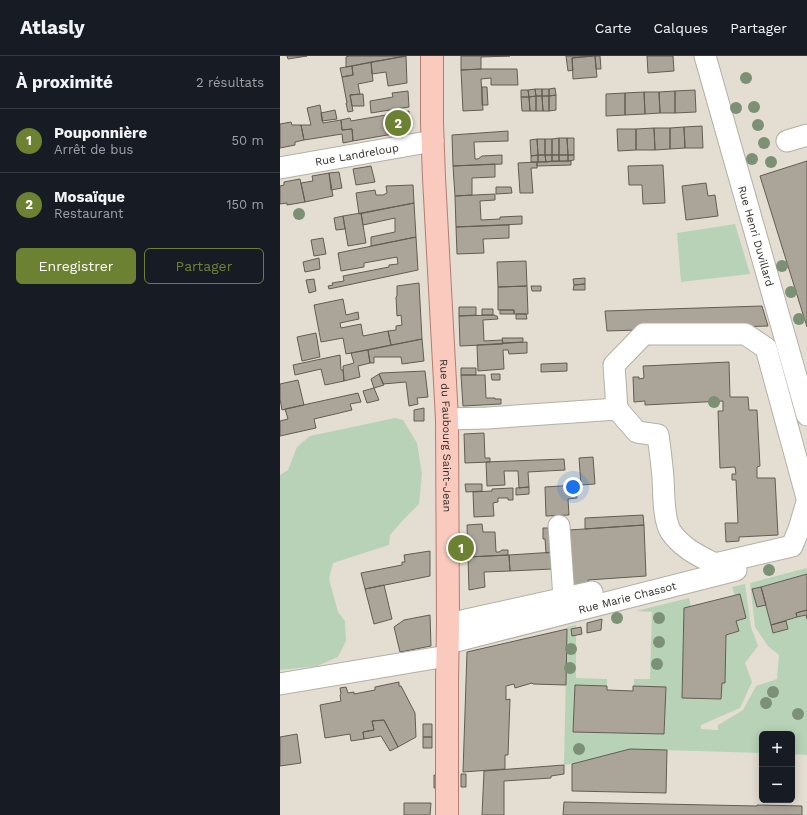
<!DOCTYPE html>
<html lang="fr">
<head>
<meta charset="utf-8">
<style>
	:root { --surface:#171b24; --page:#20242c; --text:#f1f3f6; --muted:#9ea1a6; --line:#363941; --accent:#6d8132 }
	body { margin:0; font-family:"Work Sans",sans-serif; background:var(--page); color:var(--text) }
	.controls { position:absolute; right:12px; bottom:12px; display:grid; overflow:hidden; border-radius:6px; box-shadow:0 2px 10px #0003 }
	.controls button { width:36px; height:36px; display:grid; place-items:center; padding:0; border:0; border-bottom:1px solid var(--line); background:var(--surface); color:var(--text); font:20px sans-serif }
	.you { position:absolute; left:293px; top:431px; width:14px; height:14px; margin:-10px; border:3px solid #fff; border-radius:50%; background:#1a73e8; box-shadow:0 0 0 6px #1a73e833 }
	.badge { display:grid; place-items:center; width:26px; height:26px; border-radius:50%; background:var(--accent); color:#fff; font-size:13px; font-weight:700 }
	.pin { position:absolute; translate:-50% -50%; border:2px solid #fff; box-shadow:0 1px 4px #0006 }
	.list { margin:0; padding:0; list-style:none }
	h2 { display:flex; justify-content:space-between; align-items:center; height:52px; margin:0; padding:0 16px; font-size:17px }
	h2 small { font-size:13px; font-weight:400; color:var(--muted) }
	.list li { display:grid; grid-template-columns:26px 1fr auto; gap:12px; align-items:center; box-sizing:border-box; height:64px; padding:0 16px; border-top:1px solid var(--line) }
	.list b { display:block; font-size:15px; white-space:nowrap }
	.list p { margin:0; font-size:13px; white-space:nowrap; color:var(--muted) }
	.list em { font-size:13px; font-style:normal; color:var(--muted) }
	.actions { display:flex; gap:8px; padding:12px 16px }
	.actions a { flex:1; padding:9px 0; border:1px solid var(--accent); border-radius:6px; text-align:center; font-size:14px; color:var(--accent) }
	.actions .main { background:var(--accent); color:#fff }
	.map { position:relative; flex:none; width:527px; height:759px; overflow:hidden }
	header { display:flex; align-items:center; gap:24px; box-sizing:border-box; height:56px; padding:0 20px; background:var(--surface); border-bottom:1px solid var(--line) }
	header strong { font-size:19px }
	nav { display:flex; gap:22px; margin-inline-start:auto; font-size:14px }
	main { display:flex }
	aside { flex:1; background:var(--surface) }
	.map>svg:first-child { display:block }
	.green { fill:#b7d2b7 }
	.building { fill:#aaa499; stroke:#625c52 }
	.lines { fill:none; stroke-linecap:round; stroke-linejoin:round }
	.minor-casing { stroke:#b5afa4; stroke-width:23 }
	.major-casing { stroke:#b37c6f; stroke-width:24 }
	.minor { stroke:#fff; stroke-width:21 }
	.major { stroke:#fbcabf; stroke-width:22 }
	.tree { fill:#7c9075 }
	.labels { text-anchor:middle; stroke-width:3.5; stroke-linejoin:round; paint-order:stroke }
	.street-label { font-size:11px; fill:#302e29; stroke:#f1ebdf }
</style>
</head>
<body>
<header>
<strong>Atlasly</strong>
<nav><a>Carte</a><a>Calques</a><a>Partager</a></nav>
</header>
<main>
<aside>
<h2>À proximité<small>2 résultats</small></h2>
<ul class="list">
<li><span class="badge">1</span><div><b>Pouponnière</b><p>Arrêt de bus</p></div><em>50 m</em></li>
<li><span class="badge">2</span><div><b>Mosaïque</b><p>Restaurant</p></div><em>150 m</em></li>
</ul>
<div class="actions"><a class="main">Enregistrer</a><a>Partager</a></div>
</aside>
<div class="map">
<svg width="527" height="759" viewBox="0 0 527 759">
	<rect width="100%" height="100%" fill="#e4ded2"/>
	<path class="green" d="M455 168 470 218 401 226 397 177Z
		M115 362 123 364 137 387 142 418 139 448 125 462 110 479 109 489 53 507 49 523 58 556 65 565 66 585 58 601 37 610 0 614V419L8 414 17 391 30 380Z
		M527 512V518L481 531 491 569 526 559 527 563V699L512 698V678H482V697L350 693 292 708 284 709 287 571 296 569V622L327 623V630L295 629 294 676 384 678 386 631 354 630V623H370L372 556 356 555 409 542 411 550 404 553 402 642 441 643 442 627H445L446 579 459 575 456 565 466 562 460 539 455 540 452 531 465 528 471 571 478 590 465 607 472 626 460 652 421 669V673L438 674V669L463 654 476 630 497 623 499 599 488 590 475 571 470 527Z"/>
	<path class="building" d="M7 0H27L8 3Z
		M69 0H126L66 11V1Z
		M126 0 127 27 108 30 106 16 92 18 91 6Z
		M181 0H230L201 1V13L181 14Z
		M286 0H312L292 2 293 14 288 15Z
		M315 0 317 21 293 23 292 2Z
		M315 0H320L321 13H316Z
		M367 0H393L394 15 368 17Z
		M91 6 93 25 78 28 80 38 70 39 73 55 68 56 66 47H67L62 21 73 19 72 10Z
		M72 10 73 19 62 21 60 12Z
		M201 13H237L238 29H211V22L201 23 203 54 183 55 181 14Z
		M202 31H207L208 49H202Z
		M275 32 276 39 269 40V33Z
		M255 33 256 40 249 41 248 34Z
		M255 33H262V40H256Z
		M262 33H269V40H262Z
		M241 34H248L249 41H241Z
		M415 34 416 56 395 57V35Z
		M128 35 129 51 91 57 90 45 113 41 112 37Z
		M395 35V57H380L379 36Z
		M364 36H379L380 57 365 58Z
		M364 36 365 58 345 59V37Z
		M345 37V59L326 60V38Z
		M83 38 84 50H72L70 39Z
		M276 39V54L269 55V40Z
		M256 40V55H250L249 41Z
		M256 40H262L263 55H256Z
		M262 40H269V55H263Z
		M241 41H249L250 55H242Z
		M40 49 43 67 61 64 62 74 72 73 73 85 63 87 62 78 24 84 21 69H31L27 52Z
		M55 54 57 63 42 65 41 57Z
		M129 55 130 75 73 85 72 73 62 74 61 64 70 62 71 65Z
		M11 66 12 69H21L24 84 15 86V89L0 92V68Z
		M422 70 423 92H405L404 71Z
		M404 71 405 92 390 93V72Z
		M374 72H390V93L375 94Z
		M374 72 375 94H356V73Z
		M337 73H356V94L338 95Z
		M228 75V85L194 86 195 103H198L202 100 222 99V108L173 110 172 79Z
		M279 82H287L288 99H279Z
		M279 82V99H272V83Z
		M287 82H294V99H288Z
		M257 83 258 99 251 100 250 84Z
		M257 83H265V99H258Z
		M265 83H272V99H265Z
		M258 99H265L266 106H258Z
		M258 99V106H251V100Z
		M265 99H272V105L266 106Z
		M272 99H279V105H272Z
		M279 99H288V105H279Z
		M288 99H294V104L288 105Z
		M291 105V109L257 110V106Z
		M527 105V271L480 120Z
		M257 106V112H251L253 137H240L238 107Z
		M215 108V121L192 122V139L175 140 173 110Z
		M383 109 385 147 363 148 362 129H349L348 110Z
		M91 110 95 126 76 129 73 113Z
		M59 116 62 132 51 134 49 117Z
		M49 117 53 140 25 146 21 127 33 125 32 120Z
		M20 123 25 146 7 149V147L0 148V130L4 129V126Z
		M426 127 428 140 435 139 438 160 406 164 402 130Z
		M133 129 134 147 79 158 76 137 95 134 96 139H103L107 137 106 130Z
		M216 131H231L232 137 216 138Z
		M215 138V144L200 145 201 164 220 163V161L242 160V168L176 171 175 140Z
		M134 147 136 181 91 190V181L115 176V162L83 169 81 157Z
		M81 157 86 187 68 190 63 160Z
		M63 160 65 173 56 174 54 162Z
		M229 169V182L203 183 204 197 177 198 176 171Z
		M136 181 138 214 49 233 48 230 53 229 52 227 64 225 63 220 109 211V209L118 208 117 201 84 207V211L61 215 58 197Z
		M43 182 46 198 34 200 31 184Z
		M39 202 40 213 25 216 23 206Z
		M246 205 247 230 218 231 217 206Z
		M305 222V228L294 229 293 223Z
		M34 223 36 235 29 237 26 224Z
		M139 227 142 283 111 289 108 275 116 274V270L122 269 121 259 117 260 116 241 117 240V230Z
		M305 228V234H293L294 229Z
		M247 230 248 258H234V254H218V231Z
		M251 230H261V235H252Z
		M63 243 66 259 78 256 79 263 60 267 61 272 81 268 83 280 108 275 111 289 66 298 63 282 41 286 34 249Z
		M482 250 488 270 327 275 325 255Z
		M179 251H196V259L179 260Z
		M202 253H213V259H202Z
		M220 254H234V258H220Z
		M236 258H246L247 263H236Z
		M215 259V260H217L218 263 203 264 204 285 222 284 223 288 180 290 179 260Z
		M36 277 40 301 22 305 17 281Z
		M222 282H243V286L223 287Z
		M142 283 144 305 122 308 121 301H94V307H90L88 294Z
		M247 286V297L229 298 228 294H223L224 313 198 315 197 289Z
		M88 294 90 307 78 310 80 321 64 325 63 310 74 307 71 297Z
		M60 299 61 314H63L64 325 45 329 41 313 15 319 13 309Z
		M449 306 450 341H468L469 354H477L480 410 477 411V422H495L498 479 459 481V485L446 486 445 467H458L456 424H452V418H456L455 411 440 412 438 355H443V345L365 349V345L354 346 353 321H359V323L364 322 363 310Z
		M287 307V315L261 316V308Z
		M181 312H196V319H181Z
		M145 315 148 341 137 342 138 348 129 350 126 326 103 328 99 318 101 317Z
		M99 318 104 329 94 332 91 323Z
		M211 318H220V324H212Z
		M181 319H205L206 342H215V343H221V348L183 350Z
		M18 324 24 349 2 354 0 343V328Z
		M94 332 99 344 87 347 83 335Z
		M78 337 81 346 70 348 72 354 34 363 36 372 0 380V365L8 363 5 353Z
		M144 352V365H134V354Z
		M204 377 205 402H210V406L185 407 184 378Z
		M313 401 315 428 301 429 299 402Z
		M284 403 285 414 248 416 249 431 239 432 238 415H224L225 429 207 430 206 406Z
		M185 428H202V435L186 436Z
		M296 429 297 442 288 443 289 459 266 460 265 431Z
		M249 431V438L236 439V432Z
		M233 432V444H228V442H218V446L213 447 214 460 194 461 193 436 212 435V433Z
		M363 459 364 469 305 473V462Z
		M202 468 203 476H215L216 496H219L222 494H228V499L188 501 187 469Z
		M364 469 366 520 308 524 309 533 293 534 289 474Z
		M263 472H270L275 496 266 497 265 483H263Z
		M150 495V520L85 533 81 517 122 509V506H125L124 499Z
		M275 496 272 513 230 515 229 499Z
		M229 499 230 515 204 516 205 531 189 534 188 501Z
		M527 518V554L516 557 517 561 491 569 481 531Z
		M104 529 112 563 94 568 85 533Z
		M481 531 486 549 477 551 472 533Z
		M460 538 466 562 456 565 459 575 446 579 445 627H442L441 643 402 642 404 552Z
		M527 554V563L526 559 517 561 516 557Z
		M150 559 151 590 120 596 114 571 124 564Z
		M322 563 321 574 307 577V567Z
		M506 565 508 573 493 577 491 569Z
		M301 571 302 578 292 580 291 573Z
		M287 573 286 629 253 628 252 627 235 632 234 628 226 630V644L230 643 228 699H225V713L183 716 187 596Z
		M119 626V630H121L135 657 136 681 118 691 104 664 92 665 94 674 83 676 84 683 71 685 70 678 45 682 40 649 61 645 60 639 61 638 60 632 66 631 68 637 74 636V638L95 634V631Z
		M295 629 327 630V634L353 635V630L386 631 384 678 293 676Z
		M104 664 118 691 110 695 101 680 84 683 83 676 94 674 92 665Z
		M143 668H152V681H143Z
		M17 678 21 707 0 710V681Z
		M143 681H152V692H143Z
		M350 693 387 694 386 737 292 735V708Z
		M284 709V718L271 720V722L224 725V759H202L204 715Z
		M181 718H186V731H181Z
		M154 719 159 720V732H154Z
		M284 746 477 750V749L522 750V759H283Z
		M124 747H151L150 759H124Z"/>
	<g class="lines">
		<defs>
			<g id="minor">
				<path id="s1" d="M425 0 527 359"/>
				<path d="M507 85 527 79"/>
				<path id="s2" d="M0 112 153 85"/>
				<path d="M337 353 334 309 364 278H465L486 292 527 442"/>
				<path d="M167 363 207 362 337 353 357 376 378 379C380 394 382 408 383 422 384 437 383 464 391 476 402 492 419 500 435 508L512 490 519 473 527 446"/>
				<path d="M279 470 284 542"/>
				<path d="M168 568 312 536"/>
				<path id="s3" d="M168 587 456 514"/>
				<path d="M0 628 161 601 167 598"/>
			</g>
			<g id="major">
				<path id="s4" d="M152 0V67L154 122 167 363 168 568 167 625V759"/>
			</g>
		</defs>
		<use href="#minor" class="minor-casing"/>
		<use href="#major" class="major-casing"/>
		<use href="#minor" class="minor"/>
		<use href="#major" class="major"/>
	</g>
	<g class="tree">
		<circle cx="466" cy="22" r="6"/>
		<circle cx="474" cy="51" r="6"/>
		<circle cx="456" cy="52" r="6"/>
		<circle cx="478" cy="69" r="6"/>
		<circle cx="484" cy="87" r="6"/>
		<circle cx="472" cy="103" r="6"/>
		<circle cx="491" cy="106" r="6"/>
		<circle cx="19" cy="158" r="6"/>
		<circle cx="502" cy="210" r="6"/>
		<circle cx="511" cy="236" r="6"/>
		<circle cx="519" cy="263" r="6"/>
		<circle cx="434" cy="346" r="6"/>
		<circle cx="489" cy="514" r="6"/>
		<circle cx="337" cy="562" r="6"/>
		<circle cx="379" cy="562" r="6"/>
		<circle cx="379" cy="586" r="6"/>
		<circle cx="291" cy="593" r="6"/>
		<circle cx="377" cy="608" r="6"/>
		<circle cx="290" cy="612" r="6"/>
		<circle cx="493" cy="636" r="6"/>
		<circle cx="486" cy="647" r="6"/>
		<circle cx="518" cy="658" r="6"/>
		<circle cx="299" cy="693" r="6"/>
	</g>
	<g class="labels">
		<g class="street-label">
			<text dy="4" stroke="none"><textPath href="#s2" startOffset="78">Rue Landreloup</textPath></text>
			<text dy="4" stroke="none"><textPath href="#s1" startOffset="187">Rue Henri Duvillard</textPath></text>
			<text dy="4" stroke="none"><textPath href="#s4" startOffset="380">Rue du Faubourg Saint-Jean</textPath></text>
			<text dy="4" stroke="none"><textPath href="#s3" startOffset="185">Rue Marie Chassot</textPath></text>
		</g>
	</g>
</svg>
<div class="controls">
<button>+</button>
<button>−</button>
</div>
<div class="you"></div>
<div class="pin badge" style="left:181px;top:492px">1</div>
<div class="pin badge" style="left:118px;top:67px">2</div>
</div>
</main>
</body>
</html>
